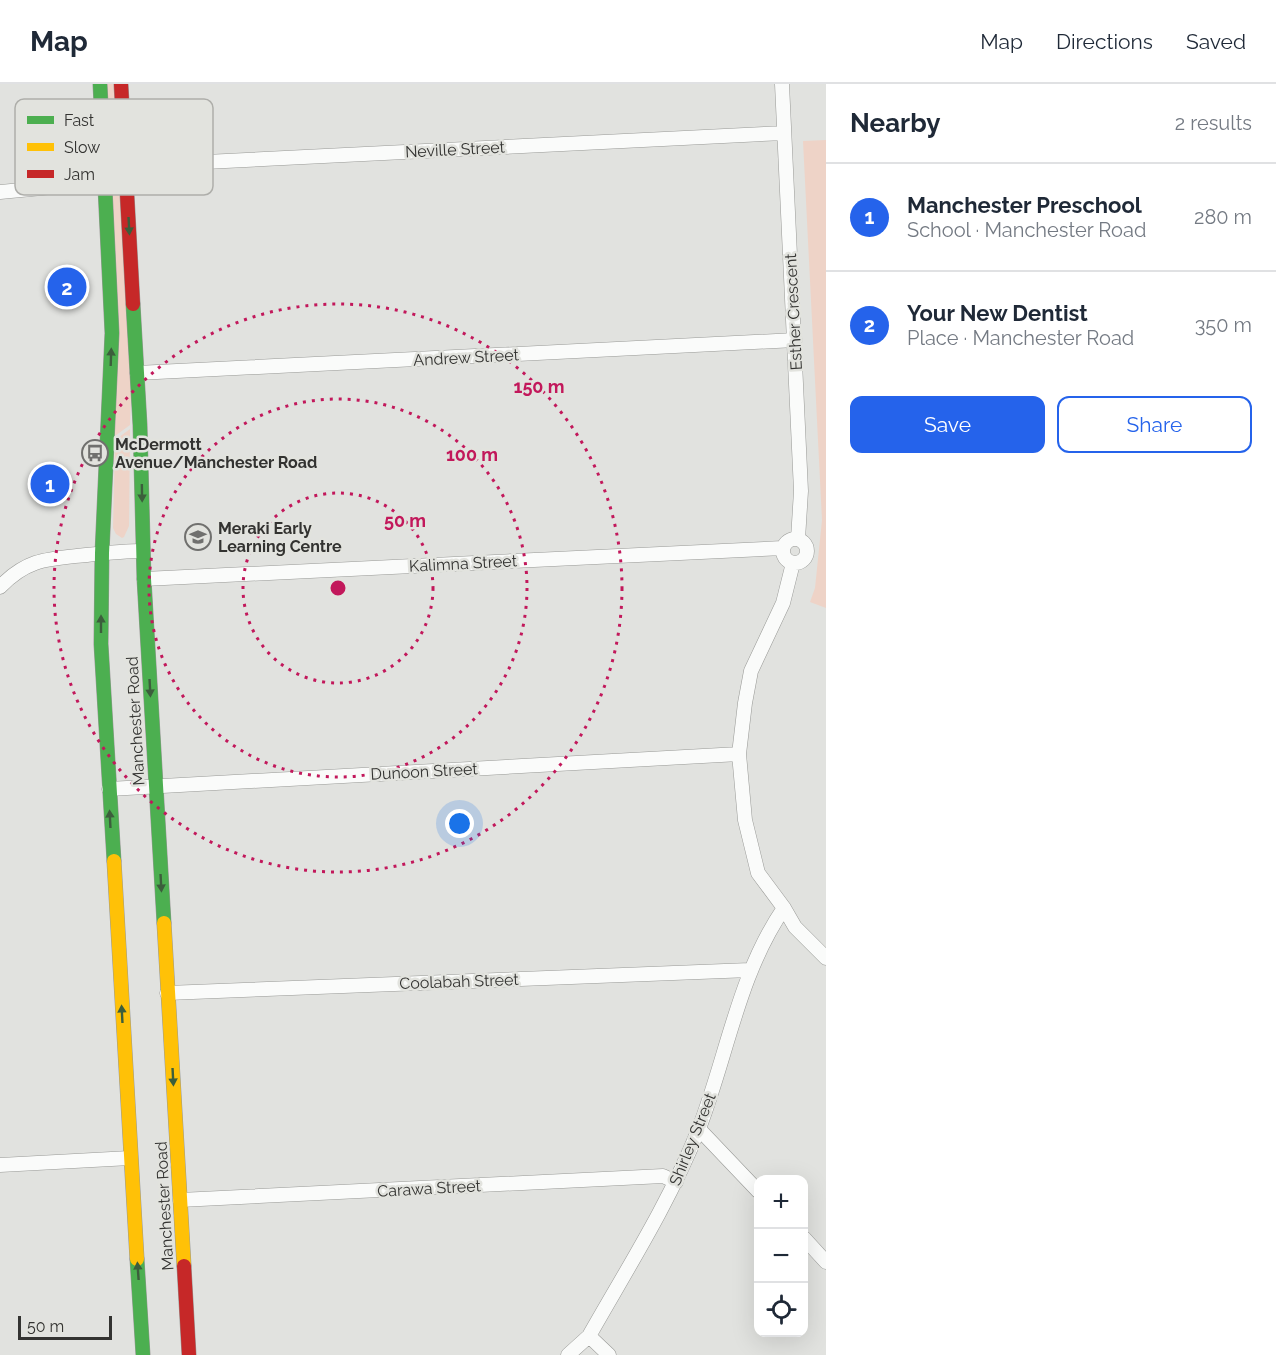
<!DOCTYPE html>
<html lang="en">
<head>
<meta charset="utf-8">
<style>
	:root { --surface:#fff; --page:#f2f2f3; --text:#1f2937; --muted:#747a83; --line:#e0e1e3; --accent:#2563eb }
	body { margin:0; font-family:Raleway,sans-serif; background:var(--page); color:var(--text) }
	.controls { position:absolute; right:18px; bottom:18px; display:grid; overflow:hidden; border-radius:12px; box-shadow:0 6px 24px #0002 }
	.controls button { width:54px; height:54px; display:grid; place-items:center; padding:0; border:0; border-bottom:2px solid var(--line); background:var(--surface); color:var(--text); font:30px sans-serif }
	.scale { position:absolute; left:18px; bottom:15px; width:94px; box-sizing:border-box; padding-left:6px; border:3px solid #333331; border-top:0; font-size:16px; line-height:21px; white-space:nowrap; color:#333331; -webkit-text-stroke:4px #e2e3de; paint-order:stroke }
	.you { position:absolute; left:460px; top:740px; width:21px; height:21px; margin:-15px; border:4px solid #fff; border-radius:50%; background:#1a73e8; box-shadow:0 0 0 9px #1a73e833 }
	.badge { display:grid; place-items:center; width:39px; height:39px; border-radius:50%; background:var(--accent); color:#fff; font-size:20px; font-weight:700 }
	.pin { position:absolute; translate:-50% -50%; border:3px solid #fff; box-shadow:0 2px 6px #0006 }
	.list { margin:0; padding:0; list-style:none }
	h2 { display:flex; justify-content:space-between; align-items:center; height:78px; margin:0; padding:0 24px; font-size:26px }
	h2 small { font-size:20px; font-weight:400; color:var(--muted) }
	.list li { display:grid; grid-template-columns:39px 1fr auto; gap:18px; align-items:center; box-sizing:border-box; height:108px; padding:0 24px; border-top:2px solid var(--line) }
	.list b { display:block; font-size:22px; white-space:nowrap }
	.list p { margin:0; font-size:20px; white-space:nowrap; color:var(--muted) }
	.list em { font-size:20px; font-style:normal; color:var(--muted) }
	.actions { display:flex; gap:12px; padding:18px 24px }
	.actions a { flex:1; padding:14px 0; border:2px solid var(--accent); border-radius:12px; text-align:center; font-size:21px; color:var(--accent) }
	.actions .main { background:var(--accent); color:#fff }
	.icon { flex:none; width:33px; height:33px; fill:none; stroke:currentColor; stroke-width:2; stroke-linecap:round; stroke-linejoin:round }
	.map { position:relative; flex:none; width:826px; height:1271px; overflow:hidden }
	header { display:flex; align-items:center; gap:36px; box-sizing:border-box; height:84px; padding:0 30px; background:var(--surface); border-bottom:2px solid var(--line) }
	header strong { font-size:28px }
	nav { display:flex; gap:33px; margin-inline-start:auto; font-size:21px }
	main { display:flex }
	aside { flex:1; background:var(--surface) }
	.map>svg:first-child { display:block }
	.green { fill:#eed3c7 }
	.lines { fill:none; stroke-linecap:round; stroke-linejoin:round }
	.street-casing { stroke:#989996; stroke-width:15 }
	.fast-casing { stroke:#989996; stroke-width:15 }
	.slow-casing { stroke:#989996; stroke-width:15 }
	.jam-casing { stroke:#989996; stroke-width:15 }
	.street { stroke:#fafbfa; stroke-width:14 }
	.fast { stroke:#4caf50; stroke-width:14 }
	.slow { stroke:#ffc107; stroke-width:14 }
	.jam { stroke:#c62828; stroke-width:14 }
	.oneway { fill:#3c5e3c }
	.ring { fill:none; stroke:#c2185b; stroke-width:3; stroke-dasharray:3 6 }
	.labels { text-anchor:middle; stroke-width:5; stroke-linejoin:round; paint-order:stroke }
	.street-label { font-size:16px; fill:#333331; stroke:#e2e3de }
	.poi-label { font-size:16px; font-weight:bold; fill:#333331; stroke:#e2e3de; text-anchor:start }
	.key { fill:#e2e3de; stroke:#aeaeaa; stroke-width:1.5 }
	.key-label { font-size:16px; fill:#333331 }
	.centre { fill:#c2185b; stroke:#e2e3de; stroke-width:3 }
	.ring-label { font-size:18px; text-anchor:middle; font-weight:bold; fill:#c2185b; stroke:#e2e3de; stroke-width:5; stroke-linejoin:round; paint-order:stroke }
</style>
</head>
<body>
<header>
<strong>Map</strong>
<nav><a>Map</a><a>Directions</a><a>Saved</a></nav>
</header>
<main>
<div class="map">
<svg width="826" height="1271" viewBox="0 0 826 1271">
	<rect width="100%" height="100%" fill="#e1e2df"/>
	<path class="green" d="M107 0H115L131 313 130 341 115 352Z
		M826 56V524L810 518 815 504 822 436 803 57Z
		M130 345 129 442 124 453 122 454 116 450 113 444 115 356Z"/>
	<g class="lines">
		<defs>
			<path id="street" d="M782 0 801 407 798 455
				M125 82 784 49
				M0 108 105 98
				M137 289 795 256
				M783 467a12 12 0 1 1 24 0a12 12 0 1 1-24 0Z
				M793 479 783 519 751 587 745 619 739 670 745 736 758 789 784 824 795 843 826 874
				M144 495 783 464
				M0 503C28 474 49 475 86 471 105 469 123 467 143 467
				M109 705 739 670
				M167 909 750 886
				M699 1045 758 1107
				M0 1081 130 1074
				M180 1116 663 1092 676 1098
				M804 1154 826 1178
				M589 1252 609 1271
				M568 1271 589 1252C627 1185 669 1119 698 1047 727 973 738 891 784 824"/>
			<path id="fast" d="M100 0 112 249 102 469 101 560 114 777
				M133 220 140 341 144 495 164 839
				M137 1175 143 1271"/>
			<path id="slow" d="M114 777 137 1175
				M164 839 184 1182"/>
			<path id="jam" d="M121 0 133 220
				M184 1182 189 1271"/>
		</defs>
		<use href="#street" class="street-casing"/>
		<use href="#fast" class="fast-casing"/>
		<use href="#slow" class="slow-casing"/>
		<use href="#jam" class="jam-casing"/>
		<use href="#street" class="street"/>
		<use href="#fast" class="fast"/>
		<use href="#slow" class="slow"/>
		<use href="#jam" class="jam"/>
	</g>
	<defs><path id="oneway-solid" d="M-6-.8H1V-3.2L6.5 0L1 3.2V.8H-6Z" transform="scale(1.5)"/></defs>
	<g class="oneway">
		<use href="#oneway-solid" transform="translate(129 142) rotate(87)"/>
		<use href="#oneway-solid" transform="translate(111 273) rotate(-88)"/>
		<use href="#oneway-solid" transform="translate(142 409) rotate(89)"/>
		<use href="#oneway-solid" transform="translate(101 540) rotate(-90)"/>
		<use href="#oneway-solid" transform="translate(150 604) rotate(87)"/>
		<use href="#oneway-solid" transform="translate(110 735) rotate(-93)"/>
		<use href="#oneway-solid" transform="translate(161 799) rotate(87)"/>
		<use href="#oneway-solid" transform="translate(122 930) rotate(-93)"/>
		<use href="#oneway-solid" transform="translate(173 993) rotate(87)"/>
		<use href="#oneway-solid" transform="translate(138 1187) rotate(-94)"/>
	</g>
	<g class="ring">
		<circle cx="338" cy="504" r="95"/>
		<circle cx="338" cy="504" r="189"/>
		<circle cx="338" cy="504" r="284"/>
	</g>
	<defs>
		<symbol id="bus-ring" viewBox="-11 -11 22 22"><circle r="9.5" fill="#e2e3de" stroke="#70706e" stroke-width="1.5"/><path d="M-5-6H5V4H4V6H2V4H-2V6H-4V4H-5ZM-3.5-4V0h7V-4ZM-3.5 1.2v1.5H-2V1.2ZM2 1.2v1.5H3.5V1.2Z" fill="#70706e"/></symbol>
		<symbol id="school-ring" viewBox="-11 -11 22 22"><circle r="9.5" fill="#e2e3de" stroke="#70706e" stroke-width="1.5"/><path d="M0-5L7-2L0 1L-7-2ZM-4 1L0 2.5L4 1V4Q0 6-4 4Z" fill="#70706e"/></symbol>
	</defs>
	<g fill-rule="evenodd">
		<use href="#bus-ring" x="80" y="354" width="30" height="30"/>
		<use href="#school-ring" x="183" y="438" width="30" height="30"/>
	</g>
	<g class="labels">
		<g class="street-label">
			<text transform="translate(455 65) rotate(-3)" y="6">Neville Street</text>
			<text transform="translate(793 228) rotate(-93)" y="6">Esther Crescent</text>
			<text transform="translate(466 273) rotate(-3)" y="6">Andrew Street</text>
			<text transform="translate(463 479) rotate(-3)" y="6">Kalimna Street</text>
			<text transform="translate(135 637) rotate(-93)" y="6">Manchester Road</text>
			<text transform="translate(424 687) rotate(-3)" y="6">Dunoon Street</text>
			<text transform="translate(459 897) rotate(-2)" y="6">Coolabah Street</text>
			<text transform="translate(692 1055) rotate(-68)" y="6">Shirley Street</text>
			<text transform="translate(429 1104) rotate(-3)" y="6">Carawa Street</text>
			<text transform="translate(164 1122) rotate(-93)" y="6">Manchester Road</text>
		</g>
		<g class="poi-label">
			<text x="115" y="366">McDermott<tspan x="115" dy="18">Avenue/Manchester Road</tspan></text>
			<text x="218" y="450">Meraki Early<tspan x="218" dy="18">Learning Centre</tspan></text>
		</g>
	</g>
	<rect x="15" y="15" width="198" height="96" rx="9" class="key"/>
	<rect x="27" y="32" width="27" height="8" fill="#4caf50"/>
	<rect x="27" y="59" width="27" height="8" fill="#ffc107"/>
	<rect x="27" y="86" width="27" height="8" fill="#c62828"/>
	<g class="key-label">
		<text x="64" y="42">Fast</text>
		<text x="64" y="69">Slow</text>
		<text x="64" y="96">Jam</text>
	</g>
	<circle cx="338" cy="504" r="9" class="centre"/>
	<g class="ring-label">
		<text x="539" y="309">150 m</text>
		<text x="472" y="377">100 m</text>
		<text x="405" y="443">50 m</text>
	</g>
</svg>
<div class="controls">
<button>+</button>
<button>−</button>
<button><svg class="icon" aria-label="locate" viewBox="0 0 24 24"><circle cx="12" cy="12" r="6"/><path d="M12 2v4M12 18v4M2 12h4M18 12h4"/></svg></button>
</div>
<div class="scale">50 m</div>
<div class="you"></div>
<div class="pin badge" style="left:50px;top:400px">1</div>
<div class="pin badge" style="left:67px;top:203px">2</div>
</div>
<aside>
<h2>Nearby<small>2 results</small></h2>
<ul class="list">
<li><span class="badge">1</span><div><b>Manchester Preschool</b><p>School · Manchester Road</p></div><em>280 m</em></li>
<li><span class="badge">2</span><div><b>Your New Dentist</b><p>Place · Manchester Road</p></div><em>350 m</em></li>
</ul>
<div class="actions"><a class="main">Save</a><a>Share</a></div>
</aside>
</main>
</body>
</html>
